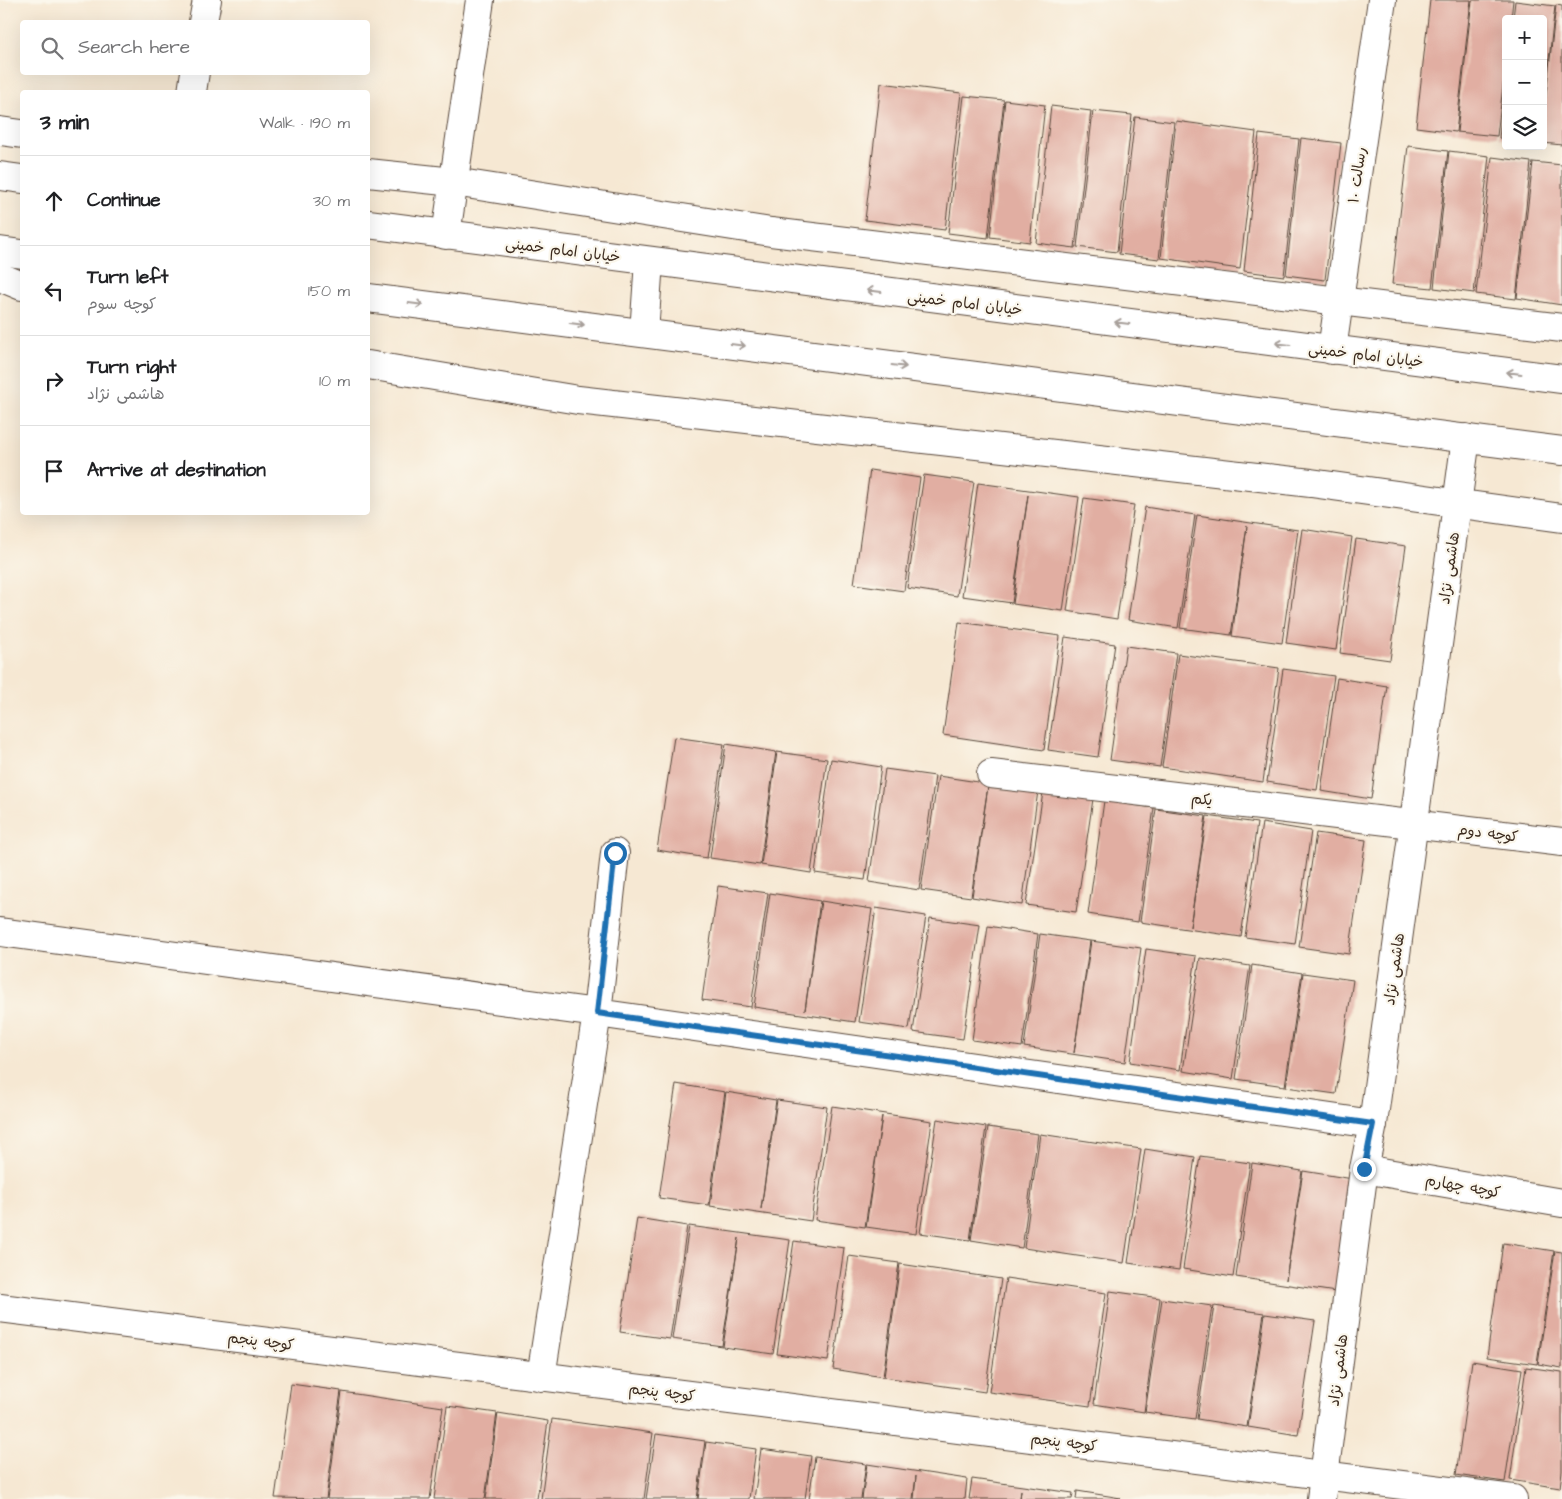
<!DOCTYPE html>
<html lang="en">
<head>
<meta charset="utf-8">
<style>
	:root { --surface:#fff; --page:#f6f6f6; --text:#202124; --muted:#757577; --line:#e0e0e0 }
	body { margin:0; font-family:"Architects Daughter","Playpen Sans Arabic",sans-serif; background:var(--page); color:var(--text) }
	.controls { position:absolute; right:15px; top:15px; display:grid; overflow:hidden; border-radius:5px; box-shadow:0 5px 20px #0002 }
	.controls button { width:45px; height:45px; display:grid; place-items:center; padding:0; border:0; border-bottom:1px solid var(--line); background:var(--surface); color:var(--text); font:25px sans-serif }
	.stop { position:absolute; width:15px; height:15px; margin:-11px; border:4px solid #1f6fb2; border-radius:50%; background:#fff }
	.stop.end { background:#1f6fb2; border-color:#fff; box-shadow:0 1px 5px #0008 }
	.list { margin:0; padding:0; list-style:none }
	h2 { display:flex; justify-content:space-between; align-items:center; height:65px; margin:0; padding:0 20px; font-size:21px }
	h2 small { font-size:16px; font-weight:400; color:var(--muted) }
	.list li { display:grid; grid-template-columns:32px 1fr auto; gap:15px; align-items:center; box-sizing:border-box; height:90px; padding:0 20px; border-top:1px solid var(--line) }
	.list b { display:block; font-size:19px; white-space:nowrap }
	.list p { margin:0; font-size:16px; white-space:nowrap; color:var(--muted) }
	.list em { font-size:16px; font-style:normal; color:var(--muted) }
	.icon { flex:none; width:28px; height:28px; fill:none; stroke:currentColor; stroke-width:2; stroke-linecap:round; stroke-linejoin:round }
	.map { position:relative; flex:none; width:1562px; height:1499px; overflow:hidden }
	.search { position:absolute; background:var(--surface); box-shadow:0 5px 20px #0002; left:20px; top:20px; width:350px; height:55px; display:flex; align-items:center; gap:12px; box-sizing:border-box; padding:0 18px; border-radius:5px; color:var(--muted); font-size:19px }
	.panel { position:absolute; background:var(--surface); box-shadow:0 5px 20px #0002; left:20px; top:90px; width:350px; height:425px; border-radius:5px }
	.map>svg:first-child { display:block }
	.building { fill:#e1aea2 }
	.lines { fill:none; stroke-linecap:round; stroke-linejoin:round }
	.street-casing { stroke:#574639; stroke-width:30 }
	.secondary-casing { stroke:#574639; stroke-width:30 }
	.primary-casing { stroke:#574639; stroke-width:30 }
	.street { stroke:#fff; stroke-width:28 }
	.secondary { stroke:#fff; stroke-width:28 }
	.primary { stroke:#fff; stroke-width:28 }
	.oneway { stroke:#a79f9a }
	.route { stroke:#1f6fb2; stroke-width:6 }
	.labels { text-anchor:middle; stroke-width:4.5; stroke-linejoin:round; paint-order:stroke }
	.street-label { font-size:15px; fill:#3b2a1e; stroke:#fbf7ec }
</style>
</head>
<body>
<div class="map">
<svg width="1562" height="1499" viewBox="0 0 1562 1499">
	<rect width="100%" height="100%" fill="#fbf7ec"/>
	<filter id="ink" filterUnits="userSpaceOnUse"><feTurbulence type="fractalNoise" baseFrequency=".02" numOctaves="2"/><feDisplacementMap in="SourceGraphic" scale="10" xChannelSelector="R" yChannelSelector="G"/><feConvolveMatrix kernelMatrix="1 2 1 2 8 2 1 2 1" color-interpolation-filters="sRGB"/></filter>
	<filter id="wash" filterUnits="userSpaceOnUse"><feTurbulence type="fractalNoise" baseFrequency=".0096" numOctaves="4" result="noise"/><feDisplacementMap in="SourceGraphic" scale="20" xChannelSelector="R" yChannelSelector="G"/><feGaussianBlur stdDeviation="1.12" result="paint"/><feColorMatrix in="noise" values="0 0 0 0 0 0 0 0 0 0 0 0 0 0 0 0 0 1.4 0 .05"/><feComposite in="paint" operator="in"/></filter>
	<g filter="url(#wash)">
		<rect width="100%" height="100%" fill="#f6e8d3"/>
		<g id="blocks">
			<path class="building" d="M1430 0H1471L1456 132 1416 127Z
				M1472 0H1513L1511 19H1506V61L1497 136 1457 132Z
				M1515 1 1555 6 1545 96 1543 19H1513Z
				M1556 5 1562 6V145L1543 143V121Z
				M881 83 961 93 945 230 865 220Z
				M1504 92H1506V139L1499 138Z
				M964 96 1004 100 988 238 948 233Z
				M1005 100 1045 105 1030 242 990 237Z
				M1051 106 1091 111 1075 248 1036 243Z
				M1093 111 1132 115 1117 252 1077 247Z
				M1135 117 1174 122 1159 259 1119 254Z
				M1176 121 1256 132 1240 269 1161 258Z
				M1259 134 1299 139 1284 276 1244 271Z
				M1301 138 1341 143 1325 280 1286 275Z
				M1408 146 1448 151 1432 288 1392 284Z
				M1449 151 1489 156 1474 293 1434 288Z
				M1492 157 1531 162 1516 299 1476 294Z
				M1533 162 1562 165V305L1517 298Z
				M870 470 920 478 904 591 854 584Z
				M924 475 974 482 957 596 907 588Z
				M978 483 1079 497 1063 611 1013 604 1028 495 1012 603 962 596Z
				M1084 498 1134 505 1117 619 1067 611Z
				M1145 507 1195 515 1178 628 1128 620Z
				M1197 515 1298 530 1282 643 1232 636 1247 526 1231 635 1180 628Z
				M1302 529 1352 537 1336 650 1286 643Z
				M1356 539 1406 546 1390 660 1340 653Z
				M959 622 1060 636 1044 750 943 735Z
				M1065 637 1115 644 1098 757 1048 750Z
				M1126 646 1176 653 1160 767 1110 760Z
				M1178 654 1279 668 1263 782 1162 767Z
				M1283 669 1334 676 1317 790 1267 782Z
				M1337 678 1387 686 1371 799 1321 791Z
				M674 737 724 744 707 858 657 850Z
				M726 744 776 752 760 865 710 858Z
				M777 752 827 759 811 873 761 865Z
				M831 759 881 767 865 880 815 873Z
				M885 769 935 776 919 890 869 882Z
				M938 776 1038 791 1022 905 972 897 988 786 971 897 921 890Z
				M1043 792 1093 799 1076 912 1026 905Z
				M1104 801 1154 808 1138 922 1088 914Z
				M1156 809 1206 816 1190 927 1207 816 1257 823 1241 937 1140 922Z
				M1262 823 1311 831 1295 944 1245 937Z
				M1316 833 1366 840 1349 954 1299 947Z
				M718 886 768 893 751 1007 702 1000Z
				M770 893 820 901 805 1010 821 901 872 909 855 1022 754 1007Z
				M876 908 926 916 909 1029 859 1022Z
				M930 918 980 925 963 1039 913 1032Z
				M988 926 1038 934 1022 1047 972 1040Z
				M1040 934 1090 941 1074 1053 1091 941 1141 948 1125 1062 1024 1047Z
				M1146 949 1196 956 1180 1070 1130 1062Z
				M1200 958 1250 966 1233 1079 1183 1071Z
				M1252 965 1302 973 1285 1086 1236 1079Z
				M1303 973 1353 980 1336 1094 1286 1087Z
				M676 1084 725 1092 709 1205 659 1198Z
				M726 1092 776 1100 761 1209 777 1100 827 1107 811 1221 710 1206Z
				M832 1106 932 1121 916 1234 866 1227 882 1116 865 1227 815 1220Z
				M937 1119 986 1127 970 1240 920 1233Z
				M988 1127 1038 1134 1022 1248 971 1240Z
				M1040 1134 1141 1149 1124 1263 1024 1248Z
				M1145 1149 1195 1157 1179 1270 1128 1263Z
				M1200 1156 1250 1163 1233 1277 1183 1269Z
				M1252 1163 1302 1171 1286 1280 1303 1171 1353 1179 1336 1292 1236 1277Z
				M637 1218 687 1226 670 1339 620 1332Z
				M689 1226 790 1240 773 1354 723 1347 739 1238 722 1346 672 1339Z
				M794 1241 844 1248 828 1361 777 1354Z
				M1503 1243 1554 1251 1537 1364 1487 1357Z
				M1555 1251 1562 1252V1368L1538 1364Z
				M849 1256 899 1263 883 1377 833 1369Z
				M900 1264 1001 1279 985 1392 884 1377Z
				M1006 1278 1106 1293 1090 1406 989 1392Z
				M1110 1291 1160 1298 1144 1412 1094 1404Z
				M1162 1299 1212 1306 1195 1419 1145 1412Z
				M1214 1306 1264 1313 1247 1427 1197 1419Z
				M1265 1314 1315 1321 1298 1435 1248 1427Z
				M1472 1361 1522 1369 1505 1482 1456 1475Z
				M1526 1367 1562 1372V1471L1560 1488 1510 1480Z
				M291 1384 341 1391 326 1499 275 1498Z
				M342 1392 443 1407 430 1499H327Z
				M447 1406 497 1413 485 1499H434Z
				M498 1413 548 1421 537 1499H486Z
				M552 1419 653 1433 644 1499H541Z
				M656 1434 705 1441 697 1499H646Z
				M706 1442 756 1449 749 1499H698Z
				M761 1449 811 1456 805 1499H754Z
				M815 1457 866 1464 861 1499H809Z
				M867 1464 967 1479 965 1499H914L916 1476 913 1499H862Z
				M972 1479 1073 1493 1072 1499H1020L1021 1490 1020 1499H969Z
				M1077 1491 1121 1498 1120 1499H1076Z"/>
		</g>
	</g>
	<g filter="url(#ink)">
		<use href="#blocks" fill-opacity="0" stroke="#574639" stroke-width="1"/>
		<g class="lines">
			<defs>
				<path id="street" d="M203 22 207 0
					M192 92 195 72
					M446 235 480 0
					M1332 350 1382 0
					M991 774 1562 842
					M0 932 597 1013 1373 1124
					M1364 1169 1562 1203
					M0 1308 1513 1499
					M541 1377 597 1013 615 853"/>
				<path id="secondary" d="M0 131 22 134
					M368 173 454 182 771 232 1562 328
					M0 277 22 286
					M368 365 578 400 1311 483 1562 518
					M1321 1499 1364 1169 1373 1124 1466 438"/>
				<path id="primary" d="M0 176 22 179
					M368 224 1562 379
					M0 251 22 254
					M368 298 1562 451
					M644 333 649 261"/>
			</defs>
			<use href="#street" class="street-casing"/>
			<use href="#secondary" class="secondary-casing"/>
			<use href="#primary" class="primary-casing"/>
			<use href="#street" class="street"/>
			<use href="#secondary" class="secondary"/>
			<use href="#primary" class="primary"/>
		</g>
		<defs><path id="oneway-shaft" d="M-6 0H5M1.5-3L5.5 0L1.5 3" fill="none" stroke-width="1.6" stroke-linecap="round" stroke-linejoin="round" transform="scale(1.25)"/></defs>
		<g class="oneway">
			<use href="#oneway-shaft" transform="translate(874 291) rotate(-173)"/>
			<use href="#oneway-shaft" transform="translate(416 304) rotate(7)"/>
			<use href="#oneway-shaft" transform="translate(1122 323) rotate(-173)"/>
			<use href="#oneway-shaft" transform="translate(577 324) rotate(7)"/>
			<use href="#oneway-shaft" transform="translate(1283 344) rotate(-173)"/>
			<use href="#oneway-shaft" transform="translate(738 345) rotate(7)"/>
			<use href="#oneway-shaft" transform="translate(899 366) rotate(7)"/>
			<use href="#oneway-shaft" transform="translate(1514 373) rotate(-173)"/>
		</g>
	</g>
	<g class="lines" filter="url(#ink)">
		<path class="route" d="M615 853 597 1013 1373 1124 1364 1169"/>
	</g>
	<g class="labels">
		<g class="street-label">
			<text transform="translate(1357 175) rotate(-82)" y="5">رسالت ۱۰</text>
			<text transform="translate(563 250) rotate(7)" y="5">خیابان امام خمینی</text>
			<text transform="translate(965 303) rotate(7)" y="5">خیابان امام خمینی</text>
			<text transform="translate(1366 355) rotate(7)" y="5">خیابان امام خمینی</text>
			<text transform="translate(1449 568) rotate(-82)" y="5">هاشمی نژاد</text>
			<text transform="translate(1202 799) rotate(7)" y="5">یکم</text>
			<text transform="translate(1488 833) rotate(7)" y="5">کوچه دوم</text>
			<text transform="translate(1394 969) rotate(-82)" y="5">هاشمی نژاد</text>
			<text transform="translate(1463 1186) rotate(10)" y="5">کوچه چهارم</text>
			<text transform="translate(261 1341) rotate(7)" y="5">کوچه پنجم</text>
			<text transform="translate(1338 1370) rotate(-83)" y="5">هاشمی نژاد</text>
			<text transform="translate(662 1392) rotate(7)" y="5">کوچه پنجم</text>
			<text transform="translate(1064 1442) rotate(7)" y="5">کوچه پنجم</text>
		</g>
	</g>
</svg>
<div class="controls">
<button>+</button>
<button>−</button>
<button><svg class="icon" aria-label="layers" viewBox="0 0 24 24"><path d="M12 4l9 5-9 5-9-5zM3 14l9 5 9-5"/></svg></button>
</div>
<div class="stop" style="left:615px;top:853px"></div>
<div class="stop end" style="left:1364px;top:1169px"></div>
<div class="search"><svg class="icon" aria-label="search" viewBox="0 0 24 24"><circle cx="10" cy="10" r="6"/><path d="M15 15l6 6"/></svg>Search here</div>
<section class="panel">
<h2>3 min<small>Walk · 190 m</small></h2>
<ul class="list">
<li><svg class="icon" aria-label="ahead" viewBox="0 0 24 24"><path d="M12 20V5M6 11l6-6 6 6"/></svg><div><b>Continue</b></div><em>30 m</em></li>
<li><svg class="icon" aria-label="left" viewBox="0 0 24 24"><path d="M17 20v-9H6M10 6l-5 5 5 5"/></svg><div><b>Turn left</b><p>کوچه سوم</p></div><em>150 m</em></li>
<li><svg class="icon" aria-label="right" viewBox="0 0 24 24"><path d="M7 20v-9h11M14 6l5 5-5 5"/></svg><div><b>Turn right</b><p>هاشمی نژاد</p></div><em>10 m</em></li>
<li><svg class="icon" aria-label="arrive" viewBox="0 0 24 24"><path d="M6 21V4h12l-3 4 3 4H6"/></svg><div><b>Arrive at destination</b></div></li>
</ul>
</section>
</div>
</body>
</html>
